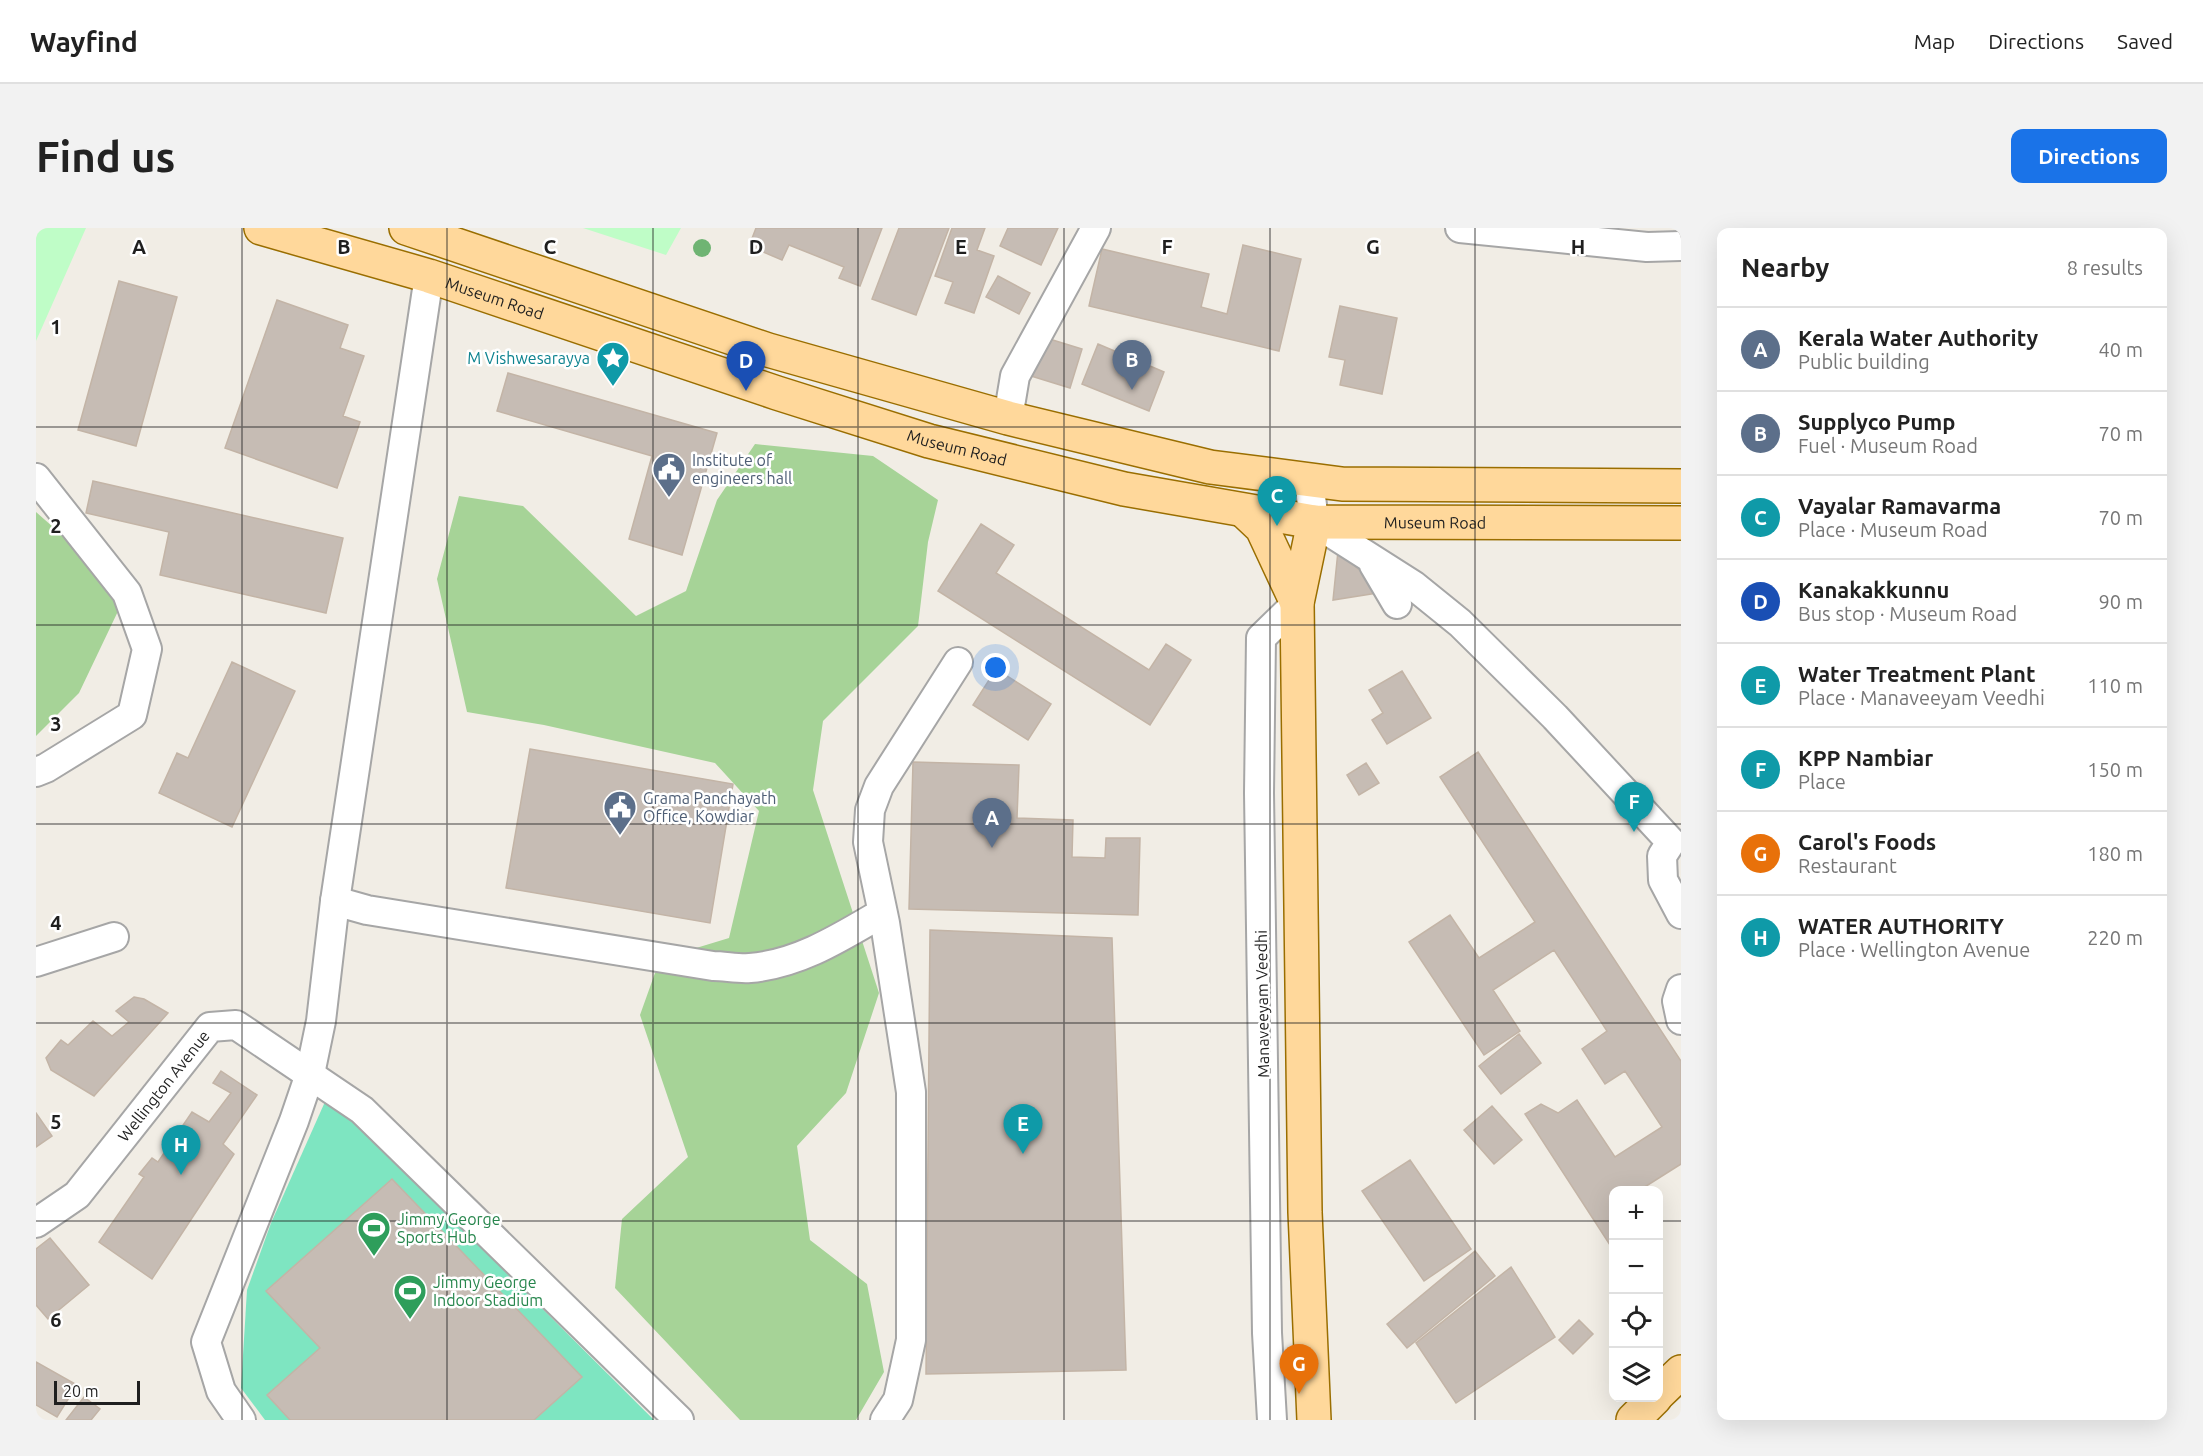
<!DOCTYPE html>
<html lang="en">
<head>
<meta charset="utf-8">
<style>
	:root { --surface:#fff; --page:#f2f2f2; --text:#222; --muted:#767676; --line:#e0e0e0; --accent:#1a73e8 }
	body { margin:0; font-family:Ubuntu,sans-serif; background:var(--page); color:var(--text) }
	.controls { position:absolute; right:18px; bottom:18px; display:grid; overflow:hidden; border-radius:12px; box-shadow:0 6px 24px #0002 }
	.controls button { width:54px; height:54px; display:grid; place-items:center; padding:0; border:0; border-bottom:2px solid var(--line); background:var(--surface); color:var(--text); font:30px sans-serif }
	.scale { position:absolute; left:18px; bottom:15px; width:86px; box-sizing:border-box; padding-left:6px; border:3px solid #1f1f1f; border-top:0; font-size:16px; line-height:21px; white-space:nowrap; color:#1f1f1f; -webkit-text-stroke:4px #fff; paint-order:stroke }
	.you { position:absolute; left:960px; top:440px; width:21px; height:21px; margin:-15px; border:4px solid #fff; border-radius:50%; background:#1a73e8; box-shadow:0 0 0 9px #1a73e833 }
	.badge { display:grid; place-items:center; width:39px; height:39px; border-radius:50%; background:var(--accent); color:#fff; font-size:20px; font-weight:700 }
	.pin { position:absolute; translate:-50% -50px; filter:drop-shadow(0 2px 3px #0008) }
	.pin::after { content:''; position:absolute; top:32px; width:21px; height:18px; background:inherit; clip-path:polygon(0 0,100% 0,50% 100%) }
	.list { margin:0; padding:0; list-style:none }
	h2 { display:flex; justify-content:space-between; align-items:center; height:78px; margin:0; padding:0 24px; font-size:26px }
	h2 small { font-size:20px; font-weight:400; color:var(--muted) }
	.list li { display:grid; grid-template-columns:39px 1fr auto; gap:18px; align-items:center; box-sizing:border-box; height:84px; padding:0 24px; border-top:2px solid var(--line) }
	.list b { display:block; font-size:22px; white-space:nowrap }
	.list p { margin:0; font-size:20px; white-space:nowrap; color:var(--muted) }
	.list em { font-size:20px; font-style:normal; color:var(--muted) }
	.icon { flex:none; width:33px; height:33px; fill:none; stroke:currentColor; stroke-width:2; stroke-linecap:round; stroke-linejoin:round }
	.map { position:relative; flex:none; width:1645px; height:1192px; overflow:hidden; border-radius:12px }
	header { display:flex; align-items:center; gap:36px; box-sizing:border-box; height:84px; padding:0 30px; background:var(--surface); border-bottom:2px solid var(--line) }
	header strong { font-size:28px }
	nav { display:flex; gap:33px; margin-inline-start:auto; font-size:21px }
	.intro { display:flex; align-items:center; justify-content:space-between; box-sizing:border-box; height:144px; padding:0 36px }
	h1 { margin:0; font-size:42px }
	.button { padding:15px 27px; border-radius:12px; background:var(--accent); color:#fff; font-size:21px; font-weight:700 }
	main { display:flex; gap:36px; padding:0 36px }
	aside { flex:1; background:var(--surface); border-radius:12px; box-shadow:0 6px 24px #0002 }
	.map>svg:first-child { display:block }
	.forest { fill:#a6d397 }
	.park { fill:#bffdc7 }
	.pitch { fill:#7ee5c1 }
	.building { fill:#c6bcb4; stroke:#c3b4a6; stroke-width:1.5 }
	.lines { fill:none; stroke-linecap:round; stroke-linejoin:round }
	.minor-casing { stroke:#a6a6a6; stroke-width:32 }
	.major-casing { stroke:#9a6e00; stroke-width:36 }
	.minor { stroke:#fff; stroke-width:28 }
	.major { stroke:#ffd89b; stroke-width:33 }
	.tree { fill:#6fb473 }
	.grid { fill:none; stroke:#1f1f1f; stroke-width:1.5; stroke-opacity:0.55 }
	.labels { text-anchor:middle; stroke-width:5; stroke-linejoin:round; paint-order:stroke }
	.street-label { font-size:16px; fill:#1f1f1f; stroke:#fff }
	.culture-label { font-size:16px; fill:#0d838f; stroke:#fff; text-anchor:end }
	.service-label { font-size:16px; fill:#4e5e75; stroke:#fff; text-anchor:start }
	.leisure-label { font-size:16px; fill:#27864d; stroke:#fff; text-anchor:start }
	.grid-label { font-size:20px; text-anchor:middle; font-weight:bold; fill:#1f1f1f; stroke:#fff; stroke-width:5; stroke-linejoin:round; paint-order:stroke }
</style>
</head>
<body>
<header>
<strong>Wayfind</strong>
<nav><a>Map</a><a>Directions</a><a>Saved</a></nav>
</header>
<div class="intro"><h1>Find us</h1><a class="button">Directions</a></div>
<main>
<div class="map">
<svg width="1645" height="1192" viewBox="0 0 1645 1192">
	<rect width="100%" height="100%" fill="#f1ede5"/>
	<path class="forest" d="M719 216 837 228 902 272 892 314 882 398 787 493 777 562 843 765 810 865 761 918 774 1012 831 1056 848 1144 820 1192H704L579 1060 586 991 652 929 604 787 624 731 693 710 723 583 679 535 508 497 431 484 401 351 423 268 487 278 600 388 650 363 681 272Z
		M0 284 51 329 84 379 43 465 0 508Z"/>
	<path class="park" d="M0 0H50L0 113Z
		M547 0H645L630 27Z"/>
	<path class="pitch" d="M292 867 618 1192H229L205 1160 211 1062 235 995Z"/>
	<path class="building" d="M720 0H846L824 58 803 50 808 39 753 17 746 32 713 18Z
		M863 0H913L880 87 836 71Z
		M916 0H949L941 22 958 28 938 85 909 75 917 54 899 48Z
		M972 0H1022L1005 37 964 18Z
		M1207 17 1265 31 1243 123 1053 78 1066 21 1173 46 1165 79 1191 86Z
		M962 48 994 65 983 86 950 69Z
		M83 53 141 69 100 218 42 202Z
		M241 72 312 97 304 120 328 128 307 188 324 194 301 260 189 220Z
		M1304 78 1361 90 1346 166 1304 157 1309 132 1293 129Z
		M1007 109 1046 121 1034 160 995 148Z
		M1062 116 1128 144 1113 183 1046 156Z
		M472 145 681 205 646 327 593 311 616 228 461 183Z
		M57 253 307 310 290 385 124 347 133 304 50 285Z
		M945 296 978 317 960 345 1113 442 1130 416 1155 432 1114 497 902 363Z
		M1302 323 1348 364 1297 372Z
		M196 434 259 463 196 599 123 565 141 525 152 530Z
		M960 441 1015 476 992 512 937 477Z
		M1366 443 1395 490 1351 516 1336 492 1347 485 1333 462Z
		M494 521 697 556 674 695 470 660Z
		M1442 524 1645 833V936L1604 962H1578L1576 1020 1489 886 1505 876 1522 885 1541 872 1579 929 1626 899 1589 843 1569 856 1546 821 1571 803 1518 722 1457 762 1484 803 1448 827 1373 714 1414 687 1443 730 1499 694 1404 549Z
		M877 534 983 537 981 590 1037 592 1036 629 1069 630 1070 610H1104L1102 687 873 681Z
		M1330 535 1343 555 1323 567 1311 547Z
		M894 702 1076 710 1090 1142 890 1146Z
		M98 769 108 771 132 785 58 868 15 842 10 830 25 812 32 817 57 793 76 808 93 794 80 783Z
		M1483 806 1505 835 1465 866 1443 838Z
		M185 843 221 867 187 916 198 926 116 1051 63 1014 108 949 103 946 116 930 122 934 156 884 173 894 195 865 177 855Z
		M1456 878 1486 912 1458 936 1428 902Z
		M0 885 16 908 0 919Z
		M1374 932 1435 1021 1388 1053 1326 963Z
		M356 951 546 1149 498 1192H254L231 1167 284 1120 230 1063Z
		M14 1010 53 1057 12 1091 0 1077V1021Z
		M1439 1023 1459 1048 1371 1120 1351 1096Z
		M1475 1039 1519 1109 1420 1175 1380 1115Z
		M1543 1092 1557 1106 1537 1126 1523 1112Z
		M0 1134 41 1157 21 1189 0 1177Z
		M48 1169 64 1181 55 1192H30Z"/>
	<g class="lines">
		<defs>
			<g id="minor">
				<path d="M1424 0 1611 19 1645 18"/>
				<path d="M972 190 979 148 1060 0"/>
				<path d="M0 250 91 365 111 421 96 487 10 540 0 544"/>
				<path d="M1273 252 1278 294 1377 357 1424 395 1519 489 1635 614 1626 628 1627 652 1645 686"/>
				<path d="M1338 337 1361 376"/>
				<path d="M299 673 331 682 677 738C689 738 702 741 714 740 763 736 805 709 846 685"/>
				<path d="M0 734 78 709"/>
				<path d="M1645 761 1641 773 1645 792"/>
				<path id="s1" d="M0 995 41 967 174 799 200 797 326 882 643 1192"/>
				<path d="M205 1192 185 1163 170 1114 258 893 274 846 285 793 299 673 393 48"/>
				<path d="M849 1192 862 1172 875 1112V864L849 695 832 614 834 582 843 558 922 434"/>
				<path d="M1236 1192 1231 1105 1223 565 1225 410 1261 375"/>
			</g>
			<g id="major">
				<path id="s2" d="M225 0 393 48 741 165 893 213 1088 261 1278 294 1645 295"/>
				<path d="M370 0 732 122 972 190 1174 239 1306 256 1645 258"/>
				<path d="M1208 283 1226 300 1261 375"/>
				<path d="M1278 294 1261 375 1269 984 1278 1192"/>
				<path d="M1622 1166 1645 1144"/>
				<path d="M1597 1192 1619 1170"/>
			</g>
		</defs>
		<use href="#minor" class="minor-casing"/>
		<use href="#major" class="major-casing"/>
		<use href="#minor" class="minor"/>
		<use href="#major" class="major"/>
	</g>
	<circle class="tree" cx="666" cy="20" r="9"/>
	<path class="grid" d="M206 0V1192M411 0V1192M617 0V1192M822 0V1192M1028 0V1192M1234 0V1192M1439 0V1192M0 199H1645M0 397H1645M0 596H1645M0 795H1645M0 993H1578M1622 993H1645"/>
	<defs>
		<symbol id="sight-pin" viewBox="-11 -11 22 30"><path d="M0 17L-7.5 6A9.5 9.5 0 1 1 7.5 6Z" fill="#0f9aa8" stroke="#fff"/><path d="M0-6L1.8-2.2L6-1.7L2.9 1.2L3.7 5.4L0 3.3L-3.7 5.4L-2.9 1.2L-6-1.7L-1.8-2.2Z" fill="#fff"/></symbol>
		<symbol id="civic-pin" viewBox="-11 -11 22 30"><path d="M0 17L-7.5 6A9.5 9.5 0 1 1 7.5 6Z" fill="#5c6f8a" stroke="#fff"/><path d="M-.6-6.5H3V-4.5H.6V-3L4-1V1h2V6H-6V1h2V-1L-.6-3ZM-1.2 2.5V6h2.4V2.5Z" fill="#fff"/></symbol>
		<symbol id="stadium-pin" viewBox="-11 -11 22 30"><path d="M0 17L-7.5 6A9.5 9.5 0 1 1 7.5 6Z" fill="#2e9e5b" stroke="#fff"/><path d="M0-5a6.5 5 0 1 0 0 10a6.5 5 0 1 0 0-10ZM-3.5-1.8h7v3.6h-7Z" fill="#fff"/></symbol>
	</defs>
	<g fill-rule="evenodd">
		<use href="#sight-pin" x="558" y="111" width="38" height="52"/>
		<use href="#civic-pin" x="614" y="222" width="38" height="52"/>
		<use href="#civic-pin" x="565" y="560" width="38" height="52"/>
		<use href="#stadium-pin" x="319" y="981" width="38" height="52"/>
		<use href="#stadium-pin" x="355" y="1044" width="38" height="52"/>
	</g>
	<g class="labels">
		<g class="street-label">
			<text dy="6" stroke="none"><textPath href="#s2" startOffset="244">Museum Road</textPath></text>
			<text dy="6" stroke="none"><textPath href="#s2" startOffset="730">Museum Road</textPath></text>
			<text dy="6" stroke="none"><textPath href="#s2" startOffset="1216">Museum Road</textPath></text>
			<text transform="translate(1226 776) rotate(-91)" y="6">Manaveeyam Veedhi</text>
			<text dy="6" stroke="none"><textPath href="#s1" startOffset="189">Wellington Avenue</textPath></text>
		</g>
		<g class="culture-label">
			<text x="554" y="136">M Vishwesarayya</text>
		</g>
		<g class="service-label">
			<text x="656" y="238">Institute of<tspan x="656" dy="18">engineers hall</tspan></text>
			<text x="607" y="576">Grama Panchayath<tspan x="607" dy="18">Office, Kowdiar</tspan></text>
		</g>
		<g class="leisure-label">
			<text x="361" y="997">Jimmy George<tspan x="361" dy="18">Sports Hub</tspan></text>
			<text x="397" y="1060">Jimmy George<tspan x="397" dy="18">Indoor Stadium</tspan></text>
		</g>
	</g>
	<g class="grid-label">
		<text x="103" y="26">A</text>
		<text x="308" y="26">B</text>
		<text x="514" y="26">C</text>
		<text x="720" y="26">D</text>
		<text x="925" y="26">E</text>
		<text x="1131" y="26">F</text>
		<text x="1337" y="26">G</text>
		<text x="1542" y="26">H</text>
		<text x="20" y="106">1</text>
		<text x="20" y="305">2</text>
		<text x="20" y="503">3</text>
		<text x="20" y="702">4</text>
		<text x="20" y="901">5</text>
		<text x="20" y="1099">6</text>
	</g>
</svg>
<div class="controls">
<button>+</button>
<button>−</button>
<button><svg class="icon" aria-label="locate" viewBox="0 0 24 24"><circle cx="12" cy="12" r="6"/><path d="M12 2v4M12 18v4M2 12h4M18 12h4"/></svg></button>
<button><svg class="icon" aria-label="layers" viewBox="0 0 24 24"><path d="M12 4l9 5-9 5-9-5zM3 14l9 5 9-5"/></svg></button>
</div>
<div class="scale">20 m</div>
<div class="you"></div>
<div class="pin badge" style="left:956px;top:620px;background:#5c6f8a">A</div>
<div class="pin badge" style="left:1096px;top:162px;background:#5c6f8a">B</div>
<div class="pin badge" style="left:1241px;top:298px;background:#0f9aa8">C</div>
<div class="pin badge" style="left:710px;top:163px;background:#1a4fb4">D</div>
<div class="pin badge" style="left:987px;top:926px;background:#0f9aa8">E</div>
<div class="pin badge" style="left:1598px;top:604px;background:#0f9aa8">F</div>
<div class="pin badge" style="left:1263px;top:1166px;background:#e8710a">G</div>
<div class="pin badge" style="left:145px;top:947px;background:#0f9aa8">H</div>
</div>
<aside>
<h2>Nearby<small>8 results</small></h2>
<ul class="list">
<li><span class="badge" style="background:#5c6f8a">A</span><div><b>Kerala Water Authority</b><p>Public building</p></div><em>40 m</em></li>
<li><span class="badge" style="background:#5c6f8a">B</span><div><b>Supplyco Pump</b><p>Fuel · Museum Road</p></div><em>70 m</em></li>
<li><span class="badge" style="background:#0f9aa8">C</span><div><b>Vayalar Ramavarma</b><p>Place · Museum Road</p></div><em>70 m</em></li>
<li><span class="badge" style="background:#1a4fb4">D</span><div><b>Kanakakkunnu</b><p>Bus stop · Museum Road</p></div><em>90 m</em></li>
<li><span class="badge" style="background:#0f9aa8">E</span><div><b>Water Treatment Plant</b><p>Place · Manaveeyam Veedhi</p></div><em>110 m</em></li>
<li><span class="badge" style="background:#0f9aa8">F</span><div><b>KPP Nambiar</b><p>Place</p></div><em>150 m</em></li>
<li><span class="badge" style="background:#e8710a">G</span><div><b>Carol's Foods</b><p>Restaurant</p></div><em>180 m</em></li>
<li><span class="badge" style="background:#0f9aa8">H</span><div><b>WATER AUTHORITY</b><p>Place · Wellington Avenue</p></div><em>220 m</em></li>
</ul>
</aside>
</main>
</body>
</html>
